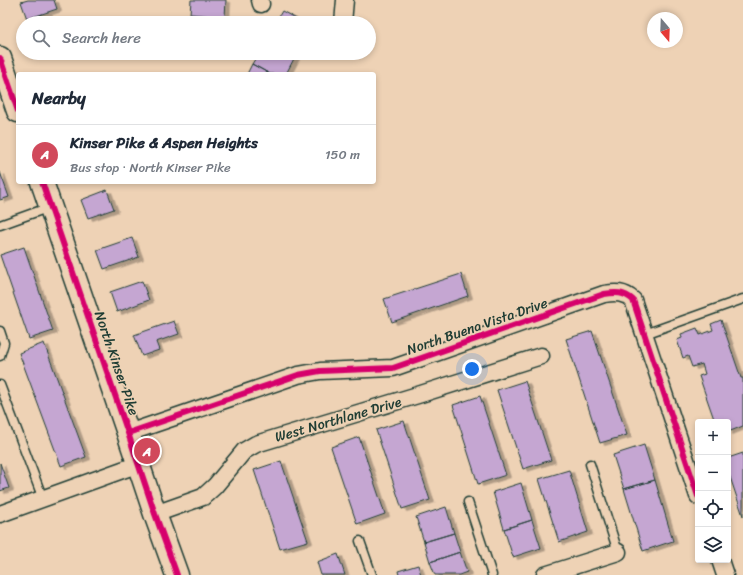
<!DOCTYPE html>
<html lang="en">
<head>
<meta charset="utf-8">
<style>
	:root { --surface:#fff; --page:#f2f2f3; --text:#1f2937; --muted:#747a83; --line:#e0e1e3; --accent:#d1495b }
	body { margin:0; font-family:Sriracha,sans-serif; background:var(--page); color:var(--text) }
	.controls { position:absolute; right:12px; bottom:12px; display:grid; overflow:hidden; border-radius:4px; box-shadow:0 2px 6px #0003 }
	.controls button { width:36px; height:36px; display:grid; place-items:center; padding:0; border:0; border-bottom:1px solid var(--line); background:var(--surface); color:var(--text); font:20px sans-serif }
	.compass { position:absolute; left:647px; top:12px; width:36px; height:36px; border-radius:50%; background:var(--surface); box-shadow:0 2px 6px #0003; rotate:161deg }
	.you { position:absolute; left:472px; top:369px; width:14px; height:14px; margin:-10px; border:3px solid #fff; border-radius:50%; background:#1a73e8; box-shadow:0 0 0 6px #1a73e833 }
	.badge { display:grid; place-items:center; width:26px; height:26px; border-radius:50%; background:var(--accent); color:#fff; font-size:13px; font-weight:700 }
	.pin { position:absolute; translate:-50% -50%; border:2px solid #fff; box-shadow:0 1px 4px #0006 }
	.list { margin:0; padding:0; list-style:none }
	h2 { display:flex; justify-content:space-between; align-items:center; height:52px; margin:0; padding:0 16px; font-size:17px }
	h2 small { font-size:13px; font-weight:400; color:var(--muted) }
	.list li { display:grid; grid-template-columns:26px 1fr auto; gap:12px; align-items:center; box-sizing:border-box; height:60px; padding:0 16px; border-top:1px solid var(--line) }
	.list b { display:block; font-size:15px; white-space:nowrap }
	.list p { margin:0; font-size:13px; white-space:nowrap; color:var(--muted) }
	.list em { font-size:13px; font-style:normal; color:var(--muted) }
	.icon { flex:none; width:22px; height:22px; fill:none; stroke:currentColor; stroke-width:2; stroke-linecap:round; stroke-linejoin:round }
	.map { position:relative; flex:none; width:743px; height:575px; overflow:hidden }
	.search { position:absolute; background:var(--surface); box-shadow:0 2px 6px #0003; left:16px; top:16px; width:360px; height:44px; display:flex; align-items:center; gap:10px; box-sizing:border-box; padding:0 14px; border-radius:22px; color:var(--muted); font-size:15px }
	.panel { position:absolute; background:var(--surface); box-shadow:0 2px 6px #0003; left:16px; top:72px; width:360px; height:112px; border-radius:4px }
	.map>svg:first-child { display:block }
	.building { fill:#c5a6d2; stroke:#1f3d34; filter:url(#shadow) }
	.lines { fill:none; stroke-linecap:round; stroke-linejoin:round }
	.lane-casing { stroke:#1f3d34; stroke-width:11 }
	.street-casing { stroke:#1f3d34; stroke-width:19 }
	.secondary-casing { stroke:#1f3d34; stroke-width:25 }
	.lane { stroke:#eed2b5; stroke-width:8 }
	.street { stroke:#eed2b5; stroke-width:16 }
	.secondary { stroke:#eed2b5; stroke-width:22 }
	.cycleway-casing { stroke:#eed2b5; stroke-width:8 }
	.cycleway { stroke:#d6006c; stroke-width:6 }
	.labels { text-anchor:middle; stroke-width:3.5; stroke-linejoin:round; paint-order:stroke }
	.street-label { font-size:14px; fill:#1f3d34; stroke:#eed2b5 }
</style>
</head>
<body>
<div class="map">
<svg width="743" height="575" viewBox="0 0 743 575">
	<defs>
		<filter id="shadow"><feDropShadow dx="4.5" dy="2.5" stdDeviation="0" flood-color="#0004"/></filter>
	</defs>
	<rect width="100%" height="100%" fill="#eed2b5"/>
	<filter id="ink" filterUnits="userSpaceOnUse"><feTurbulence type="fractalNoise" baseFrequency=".025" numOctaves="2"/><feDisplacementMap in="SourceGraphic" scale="8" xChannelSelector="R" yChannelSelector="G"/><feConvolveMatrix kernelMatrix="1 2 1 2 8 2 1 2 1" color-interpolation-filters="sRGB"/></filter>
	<g filter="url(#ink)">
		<path class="building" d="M28 0H54L57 9 27 19 21 2Z
			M191 0H226L225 17 190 14Z
			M282 11 304 23H275Z
			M259 53H297L286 74H270L252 64Z
			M252 64 270 74H247Z
			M0 172 9 197 0 200Z
			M107 190 114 209 88 218 81 200Z
			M132 238 139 257 104 269 97 250Z
			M24 247 53 331 29 339 0 255Z
			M461 274 468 296 392 322 384 299Z
			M142 281 149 300 117 312 110 292Z
			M721 320 741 378H743V426L728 432V422H715L699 376 705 374 702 364 692 367 688 356 683 358 677 340 682 338 681 334 697 328 700 335 713 330 711 324Z
			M174 321 179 334 156 342 159 350 142 356 134 335Z
			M592 331 627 435 600 443 566 339Z
			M44 343 86 457 61 466 19 353Z
			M525 381 551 460 523 469 497 390Z
			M480 396 506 475 478 484 453 405Z
			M404 421 430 500 402 509 376 430Z
			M359 437 385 514 357 524 331 447Z
			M644 445 655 480 624 489 613 455Z
			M743 453V516L728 471V458Z
			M281 461 308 541 280 549 254 470Z
			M0 463 9 488 0 491Z
			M569 470 588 532 559 542 539 479Z
			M655 480 673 541 643 551 624 489Z
			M521 483 532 520 504 529 493 492Z
			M446 507 454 533 424 542 416 517Z
			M532 520 541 548 513 557 504 529Z
			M454 533 460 552 430 562 424 542Z
			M460 552 467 572 459 575H435L430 562Z
			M338 554 345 575H321L317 562Z
			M418 565 421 575H399L398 571Z"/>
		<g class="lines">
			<defs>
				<path id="lane" d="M0 225 50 207
					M0 331 4 343 0 356
					M645 334 743 299
					M0 385 43 499
					M590 464 618 552
					M468 502 492 575
					M360 541 372 575"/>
				<path id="street" d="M260 0 261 4
					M343 23 345 0
					M128 433 298 375 320 371 393 368 604 294C616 292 624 292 633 300L698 496
					M0 514 139 464
					M155 514 203 497 215 486 244 451 256 444 421 394 541 356
					M720 560 725 575
					M545 575 618 552"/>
				<path id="secondary" d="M0 58 18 111
					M42 182 128 433 155 514 177 575"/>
			</defs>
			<use href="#lane" class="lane-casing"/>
			<use href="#street" class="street-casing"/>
			<use href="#secondary" class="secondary-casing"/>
			<use href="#lane" class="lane"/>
			<use href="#street" class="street"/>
			<use href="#secondary" class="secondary"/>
			<defs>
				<path id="cycleway" d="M0 58 18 111
					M42 182 128 433 155 514 177 575
					M128 433 298 375 320 371 393 368 604 294C616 292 624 292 633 300L698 496"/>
			</defs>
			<use href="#cycleway" class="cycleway-casing"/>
			<use href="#cycleway" class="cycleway"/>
		</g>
	</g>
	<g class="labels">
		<g class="street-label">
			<text transform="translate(477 326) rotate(-19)" y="5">North Buena Vista Drive</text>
			<text transform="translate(117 363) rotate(71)" y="5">North Kinser Pike</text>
			<text transform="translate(338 419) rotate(-16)" y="5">West Northlane Drive</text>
		</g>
	</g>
</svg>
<div class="controls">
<button>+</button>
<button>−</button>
<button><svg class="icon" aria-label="locate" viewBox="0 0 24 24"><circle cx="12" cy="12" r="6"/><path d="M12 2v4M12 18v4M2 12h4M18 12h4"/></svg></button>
<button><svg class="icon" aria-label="layers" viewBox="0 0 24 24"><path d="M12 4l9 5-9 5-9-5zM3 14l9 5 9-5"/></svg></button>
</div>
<svg class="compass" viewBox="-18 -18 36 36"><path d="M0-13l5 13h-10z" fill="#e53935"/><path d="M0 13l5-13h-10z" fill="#747a83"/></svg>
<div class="you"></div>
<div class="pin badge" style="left:147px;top:451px">A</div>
<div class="search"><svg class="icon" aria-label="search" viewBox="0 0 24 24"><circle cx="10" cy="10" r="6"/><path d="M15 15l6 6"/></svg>Search here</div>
<section class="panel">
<h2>Nearby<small></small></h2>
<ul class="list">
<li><span class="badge">A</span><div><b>Kinser Pike &amp; Aspen Heights</b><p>Bus stop · North Kinser Pike</p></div><em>150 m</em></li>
</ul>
</section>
</div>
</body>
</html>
